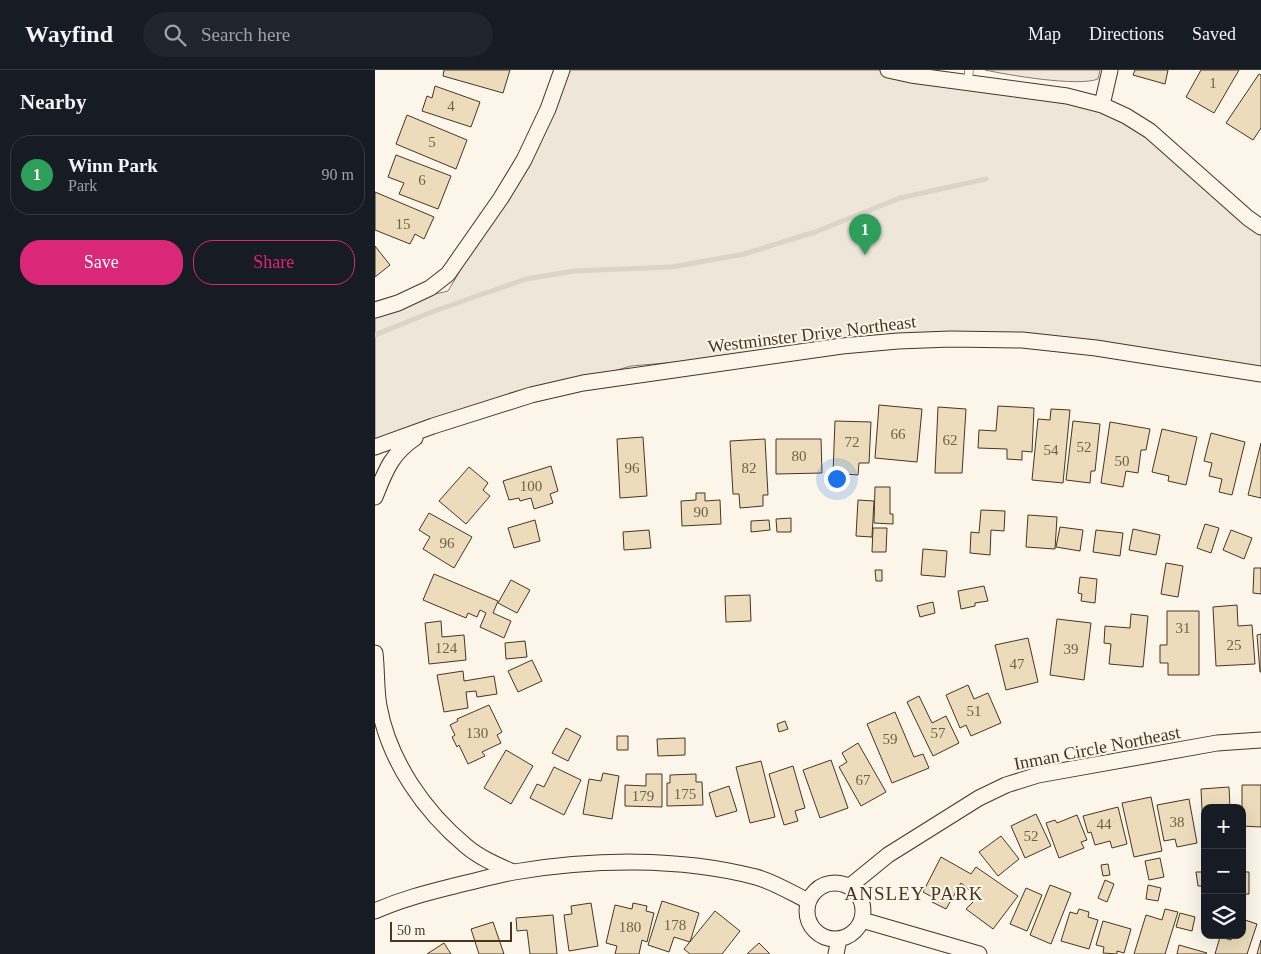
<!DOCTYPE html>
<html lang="en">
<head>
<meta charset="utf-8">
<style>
	:root { --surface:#171b24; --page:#20242c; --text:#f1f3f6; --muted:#9ea1a6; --line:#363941; --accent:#db2777 }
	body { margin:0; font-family:"Times New Roman",serif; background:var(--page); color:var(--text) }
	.controls { position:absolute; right:15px; bottom:15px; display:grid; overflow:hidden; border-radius:10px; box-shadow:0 5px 20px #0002 }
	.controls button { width:45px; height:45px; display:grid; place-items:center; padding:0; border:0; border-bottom:1px solid var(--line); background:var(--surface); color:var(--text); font:25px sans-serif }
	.scale { position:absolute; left:15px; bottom:12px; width:122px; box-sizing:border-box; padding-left:5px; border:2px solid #4a3520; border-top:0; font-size:14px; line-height:18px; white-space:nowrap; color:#4a3520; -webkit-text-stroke:4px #fbf6e9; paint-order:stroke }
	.you { position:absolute; left:461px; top:408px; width:18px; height:18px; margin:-12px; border:4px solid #fff; border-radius:50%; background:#1a73e8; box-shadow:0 0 0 8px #1a73e833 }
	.badge { display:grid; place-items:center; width:32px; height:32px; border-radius:50%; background:var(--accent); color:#fff; font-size:16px; font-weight:700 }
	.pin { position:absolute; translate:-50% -41px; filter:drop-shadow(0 1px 2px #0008) }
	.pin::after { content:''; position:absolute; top:26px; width:18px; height:15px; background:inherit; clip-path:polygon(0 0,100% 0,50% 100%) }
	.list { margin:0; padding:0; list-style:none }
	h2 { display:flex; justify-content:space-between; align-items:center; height:65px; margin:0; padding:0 20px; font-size:21px }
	h2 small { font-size:16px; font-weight:400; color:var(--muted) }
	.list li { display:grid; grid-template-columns:32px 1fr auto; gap:15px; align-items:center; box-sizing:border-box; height:80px; margin:0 10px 10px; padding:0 10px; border:1px solid var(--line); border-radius:20px }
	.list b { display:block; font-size:19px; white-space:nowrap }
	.list p { margin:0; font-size:16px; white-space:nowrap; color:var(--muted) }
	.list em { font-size:16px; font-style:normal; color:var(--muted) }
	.actions { display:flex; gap:10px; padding:15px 20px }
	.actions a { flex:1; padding:11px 0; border:1px solid var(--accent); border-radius:20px; text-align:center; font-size:18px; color:var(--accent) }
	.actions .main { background:var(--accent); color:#fff }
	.icon { flex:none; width:28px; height:28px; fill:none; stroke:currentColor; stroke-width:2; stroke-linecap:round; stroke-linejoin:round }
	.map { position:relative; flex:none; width:886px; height:884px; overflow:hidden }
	header { display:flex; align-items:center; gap:30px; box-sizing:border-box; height:70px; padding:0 25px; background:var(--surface); border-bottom:1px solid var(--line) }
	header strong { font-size:24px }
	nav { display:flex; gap:28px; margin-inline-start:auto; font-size:18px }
	.search { width:350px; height:45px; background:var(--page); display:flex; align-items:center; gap:12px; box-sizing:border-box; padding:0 18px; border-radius:28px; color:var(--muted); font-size:19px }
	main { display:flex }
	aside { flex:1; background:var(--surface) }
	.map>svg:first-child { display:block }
	.green { fill:#ede6d9; stroke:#887966 }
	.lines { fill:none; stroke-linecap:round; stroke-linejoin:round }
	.stream { stroke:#dcd4c6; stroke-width:5 }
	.building { fill:#ecdcbc; stroke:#4a3520 }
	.service-casing { stroke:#4a3520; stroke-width:9 }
	.minor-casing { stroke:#4a3520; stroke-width:17 }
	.service { stroke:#fbf6e9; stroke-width:8 }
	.minor { stroke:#fbf6e9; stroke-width:15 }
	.labels { text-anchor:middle; stroke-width:4; stroke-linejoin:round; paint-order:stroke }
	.number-label { font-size:15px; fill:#725f47 }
	.street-label { font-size:18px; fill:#4a3520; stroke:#fbf6e9 }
	.neighbourhood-label { font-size:19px; letter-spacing:1px; fill:#4a3520; stroke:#fbf6e9 }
</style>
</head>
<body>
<header>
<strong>Wayfind</strong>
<div class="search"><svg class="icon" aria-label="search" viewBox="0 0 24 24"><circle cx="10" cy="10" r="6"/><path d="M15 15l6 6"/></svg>Search here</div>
<nav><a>Map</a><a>Directions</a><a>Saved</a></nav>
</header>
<main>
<aside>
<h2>Nearby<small></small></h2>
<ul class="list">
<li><span class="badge" style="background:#2e9e5b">1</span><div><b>Winn Park</b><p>Park</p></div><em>90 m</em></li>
</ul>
<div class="actions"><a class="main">Save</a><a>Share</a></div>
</aside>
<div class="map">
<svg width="886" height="884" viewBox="0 0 886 884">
	<rect width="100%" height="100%" fill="#fbf6e9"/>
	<path class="green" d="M189 0H532L731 37 814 100 886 150V308L673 269 485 276 256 296 73 350 0 377V238L73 221 150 91Z
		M610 0H725L723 9C703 17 633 5 610 0Z"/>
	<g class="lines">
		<path class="stream" d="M0 265 59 241 151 209 199 201 297 197 369 184 440 162 525 128 611 109"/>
	</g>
	<path class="building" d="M69 0H135L128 23 68 6Z
		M760 0H793L790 14 758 5Z
		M826 0H864L839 43 811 27Z
		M884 4 886 5V58L878 70 851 53Z
		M60 16 105 32 96 57 47 41 52 26 57 28Z
		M32 45 92 70 81 99 21 74Z
		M21 85 76 106 63 139 24 124 29 113 13 107Z
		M0 122 59 147 49 169 40 164 35 174 0 160Z
		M0 176 15 195 0 207Z
		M504 335 547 339 542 392 500 388Z
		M623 336 659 338 657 382 647 381V390L632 389V379L603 378 604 360 621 361Z
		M563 337 591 339 587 403H560Z
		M676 339 695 340 688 413 657 410 663 349 675 350Z
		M460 351 496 352 494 393H484L483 405 458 403Z
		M698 351 725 354 720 401H716L715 413 691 410Z
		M735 352 775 359 771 380H766L763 403 751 401 748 417 726 413Z
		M787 359 822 367 811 415 793 411 794 406 777 402Z
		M836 363 870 372 857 425 844 422 847 409 834 406 837 393 829 391Z
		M268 367 272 426 245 428 242 369Z
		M390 369 393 425H388V436L365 438 364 424H358L355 371Z
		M401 369H446L447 403 401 404Z
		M886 373V428L873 425Z
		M176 396 183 421 175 424 178 433 159 439 156 428 145 431 144 428 134 430 128 411Z
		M94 397 113 413 108 420 115 426 91 454 64 431Z
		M500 417H515V444H518V454L499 453Z
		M321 423H330V431L345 430 346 454 307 456 306 431 321 430Z
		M483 430 499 431 497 467 481 466Z
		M606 440 630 441 629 461 616 460 615 485 595 483 596 462 604 463Z
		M54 443 97 467 79 498 48 479 55 467 44 460Z
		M653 445 682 447 680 479 651 477Z
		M416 448V462H402L401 449Z
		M160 450 165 471 139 478 133 458Z
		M394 450 395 460 376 462V451Z
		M830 454 844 458 836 483 822 478Z
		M685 457 708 460 705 481 681 477Z
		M498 458H512L511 482H497Z
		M758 459 785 465 781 485 754 480Z
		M274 460 276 478 249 480 248 462Z
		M721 460 748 463 745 486 718 482Z
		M856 460 877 468 869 489 848 480Z
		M548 479 572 481 570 507 546 505Z
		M791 493 808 496 803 527 786 524Z
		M879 498H886V524L878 523Z
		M500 500H507V511H501Z
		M59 504 123 531 118 543 136 551 129 568 105 557 111 543 105 540 102 547 93 543 91 548 48 530Z
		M705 507 722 509 720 533 706 531 707 524 703 523Z
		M136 510 155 520 142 543 123 533Z
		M609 516 613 531 600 533V536L586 539 583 521Z
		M375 525 376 551 351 552 350 526Z
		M558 532 560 543 545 547 542 536Z
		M862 535 863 556 877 555 880 594 841 596 838 537Z
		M792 541H824V605H793V593H785V575H792Z
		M756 544 773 546 768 597 734 594 736 574 729 573 730 556 755 558Z
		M682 549 716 553 709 610 675 605Z
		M66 551 67 567 89 565 91 590 54 594 50 553Z
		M886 564V602H885L882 565Z
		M653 568 663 612 631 620 620 575Z
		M150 571 152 587 131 589 130 573Z
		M157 590 167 611 143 622 133 601Z
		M88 601 89 611 119 606 122 624 102 627 101 621 91 622 93 638 69 642 62 605Z
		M593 615 599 629 613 623 626 653 596 666 591 655 585 658 571 625Z
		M544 626 557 653 571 646 584 673 558 686 532 632Z
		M114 635 127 662 122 665 126 673 107 682 110 686 93 694 84 675 82 677 77 667 80 665 75 655 83 651 82 649Z
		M520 642 539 687 548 684 554 698 517 713 492 654Z
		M410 651 413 659 404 662 402 654Z
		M191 658 206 666 193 691 177 683Z
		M242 666H253V680H242Z
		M310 668V685L283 686 282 669Z
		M483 673 511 722 486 736 464 697 472 692 467 683Z
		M131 680 158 696 136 734 109 718Z
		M456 690 473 738 445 748 428 700Z
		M386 691 400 747 375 753 361 697Z
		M418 696 430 738 420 741 423 751 409 755 394 704Z
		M179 697 206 710 189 745 155 728 162 714 169 717Z
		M228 703 244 706 237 749 208 744 214 709 226 711Z
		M271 704H287V737L250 736V715L271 716Z
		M321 704V712H327L328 735 292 736V713H295V705Z
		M867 715H886V757L867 756Z
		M354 716 362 741 341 747 334 723Z
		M854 717 855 738H830L829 780 826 719Z
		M776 727 787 781 759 787 747 733Z
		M814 729 822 773 802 777 800 769 789 771 782 735Z
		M743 737 752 774 737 778 735 771 720 775 716 762 713 763 708 746Z
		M661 744 676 776 650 788 636 756Z
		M702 745 712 770 706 772 709 778 684 788 671 753 680 750 682 753Z
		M626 766 644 789 623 806 604 782Z
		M566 787 596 804 601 797 643 826 618 859 591 839 603 827 586 813 571 839 557 832 559 828 548 822Z
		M785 788 789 807 774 810 770 791Z
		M733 794 735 805 728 806 726 795Z
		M821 802H828L829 816H823Z
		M867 802H874V824H867Z
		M730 810 739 814 732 832 723 828Z
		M675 815 696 823 676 874 655 865Z
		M773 815 786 818 783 831 771 829Z
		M651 818 667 825 652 861 635 854Z
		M287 831 324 843 315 872 299 867 294 882 273 875Z
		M216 833 223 876 194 881 189 845 197 844 196 836Z
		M258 833 272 836 271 841 279 843 272 872 267 870 264 884H240L242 876 231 873 240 835 257 839Z
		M704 839 714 842 713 847 723 850 714 879 686 871 695 842 702 844Z
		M790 839 803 842 790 884H759L771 845 787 850Z
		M340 841 365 861 347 884H315L309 879Z
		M805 843 820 847 817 861 801 857Z
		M178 845 182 884H155L152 860 142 861 141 848Z
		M867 849 882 854 872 884H840L845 867 856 870 858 865H867Z
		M728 851 756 859 749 883 742 881V884L728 883 729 877 721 875Z
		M118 852 129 884H104L96 859Z
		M886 870V884H882Z
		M69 873 76 884H52Z
		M384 873 395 884H372Z
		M804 875 832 883 831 884H802Z"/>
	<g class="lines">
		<defs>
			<path id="service" d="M593 12 594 0"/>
			<path id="minor" d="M513 0 536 5 692 26 727 35 751 46 775 61 873 148 886 157
				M727 35 735 0
				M0 240 23 233 55 218 73 204 126 128 149 90 173 39 187 0
				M0 377 58 356 156 325 208 313 467 276 523 271 576 269 647 270 721 278 886 304
				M0 427C10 402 16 384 40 368
				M0 583C2 600 1 619 4 636 14 691 49 741 91 776 105 788 122 795 138 802
				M432 841a28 28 0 1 1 56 0a28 28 0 1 1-56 0Z
				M475 816 513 785 604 728 631 715 663 705 842 673 886 670
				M0 841C29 828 56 822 87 814 104 810 122 805 139 802 217 789 304 787 381 807 399 812 417 823 433 831
				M487 850 604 884
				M461 884 464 869"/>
		</defs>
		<use href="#service" class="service-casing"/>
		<use href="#minor" class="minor-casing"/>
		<use href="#service" class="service"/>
		<use href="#minor" class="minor"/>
	</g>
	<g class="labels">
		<g class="number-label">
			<text x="838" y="18">1</text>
			<text x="76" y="41">4</text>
			<text x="57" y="77">5</text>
			<text x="47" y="115">6</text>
			<text x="28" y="159">15</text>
			<text x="523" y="369">66</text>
			<text x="575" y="375">62</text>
			<text x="477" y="377">72</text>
			<text x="709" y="382">52</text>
			<text x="676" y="385">54</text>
			<text x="424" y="391">80</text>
			<text x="747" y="396">50</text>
			<text x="257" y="403">96</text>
			<text x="374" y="403">82</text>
			<text x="156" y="421">100</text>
			<text x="326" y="447">90</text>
			<text x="72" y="478">96</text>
			<text x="808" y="563">31</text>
			<text x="859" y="580">25</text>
			<text x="71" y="583">124</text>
			<text x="696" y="584">39</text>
			<text x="642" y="599">47</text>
			<text x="599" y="646">51</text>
			<text x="102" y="668">130</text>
			<text x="563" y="668">57</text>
			<text x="515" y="674">59</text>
			<text x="488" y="715">67</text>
			<text x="310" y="729">175</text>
			<text x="268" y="731">179</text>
			<text x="802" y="757">38</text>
			<text x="729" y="759">44</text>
			<text x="656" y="771">52</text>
			<text x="300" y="860">178</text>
			<text x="255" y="862">180</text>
		</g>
		<g class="street-label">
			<text transform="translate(437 264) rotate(-7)" y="6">Westminster Drive Northeast</text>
			<text transform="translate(722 678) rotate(-11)" y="6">Inman Circle Northeast</text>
		</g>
		<g class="neighbourhood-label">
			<text x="539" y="830">ANSLEY PARK</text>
		</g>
	</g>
</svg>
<div class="controls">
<button>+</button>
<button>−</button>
<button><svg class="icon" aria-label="layers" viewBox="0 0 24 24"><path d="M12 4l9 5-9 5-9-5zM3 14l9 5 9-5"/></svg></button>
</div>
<div class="scale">50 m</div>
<div class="you"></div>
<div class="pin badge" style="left:490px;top:185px;background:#2e9e5b">1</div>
</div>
</main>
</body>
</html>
